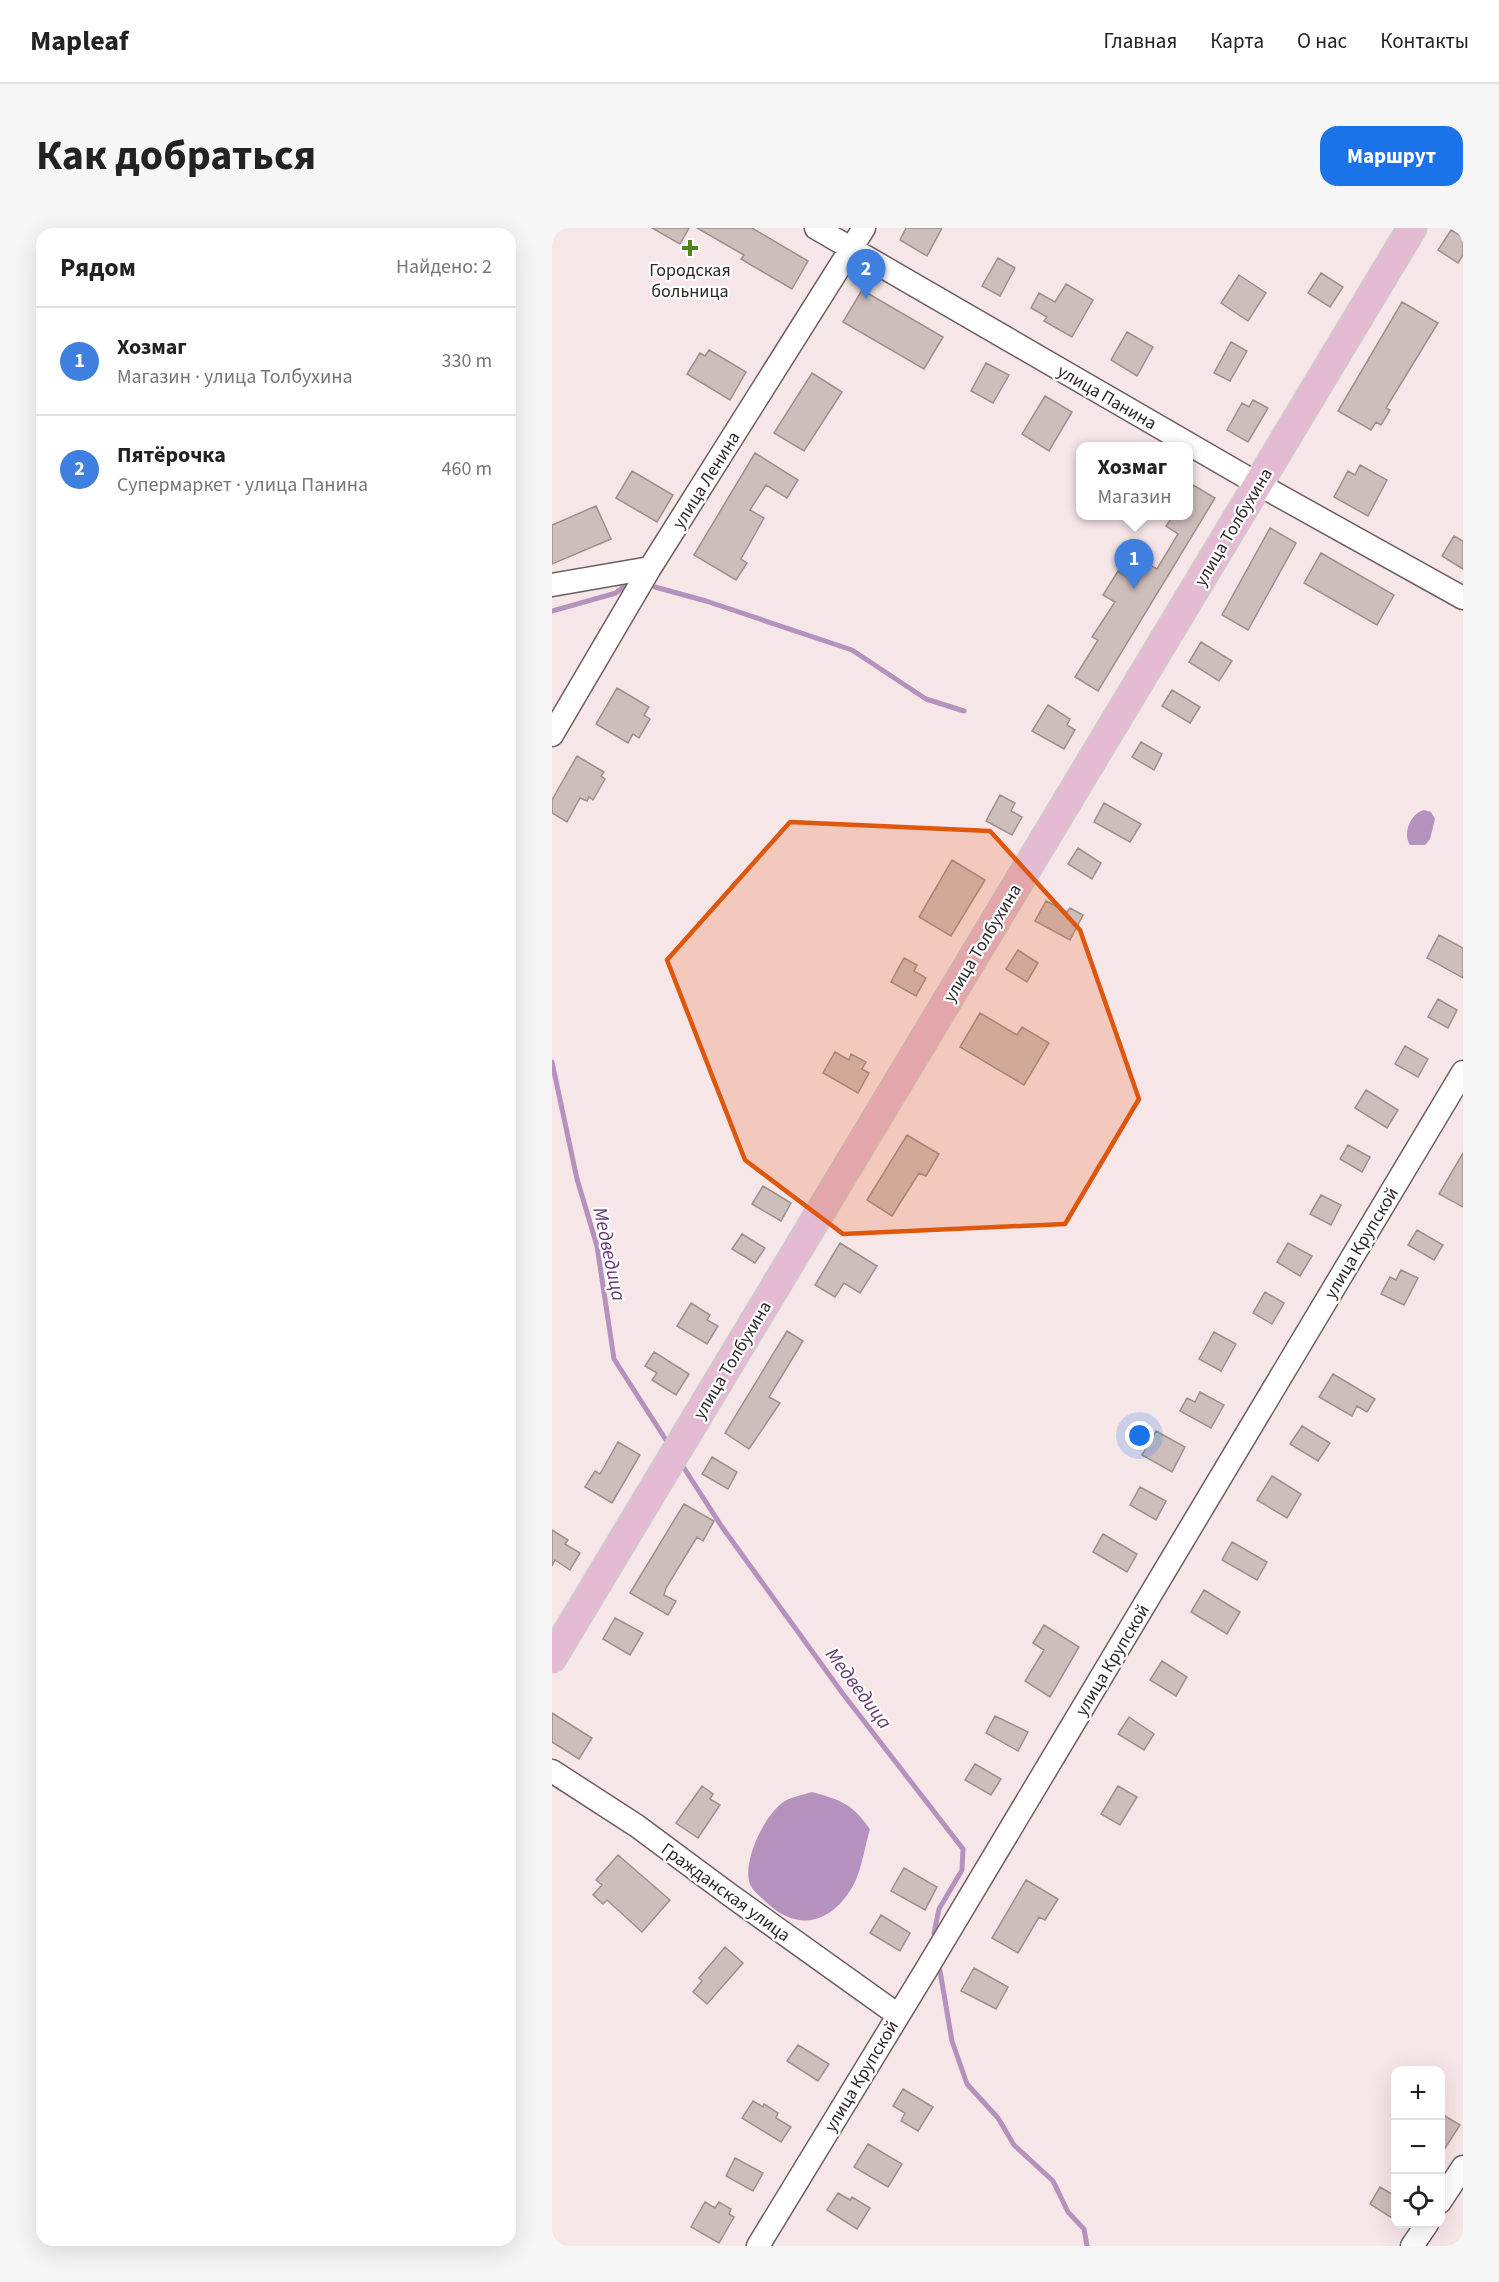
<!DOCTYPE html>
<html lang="ru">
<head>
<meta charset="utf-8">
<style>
	:root { --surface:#fff; --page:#f6f6f6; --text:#222; --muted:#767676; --line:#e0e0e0; --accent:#1a73e8 }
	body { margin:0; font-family:"Source Sans 3",sans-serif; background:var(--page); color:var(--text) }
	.controls { position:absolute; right:18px; bottom:18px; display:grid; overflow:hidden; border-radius:12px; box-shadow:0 6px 24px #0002 }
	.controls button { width:54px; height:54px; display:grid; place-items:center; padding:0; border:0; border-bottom:2px solid var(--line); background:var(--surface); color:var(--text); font:30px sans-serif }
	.you { position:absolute; left:588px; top:1208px; width:21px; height:21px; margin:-15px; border:4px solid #fff; border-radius:50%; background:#1a73e8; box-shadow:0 0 0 9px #1a73e833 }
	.badge { display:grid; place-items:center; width:39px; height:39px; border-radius:50%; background:var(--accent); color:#fff; font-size:20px; font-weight:700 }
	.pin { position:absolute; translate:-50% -50px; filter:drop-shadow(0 2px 3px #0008) }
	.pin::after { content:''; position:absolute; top:32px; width:21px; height:18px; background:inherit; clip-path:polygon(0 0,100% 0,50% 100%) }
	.popup { position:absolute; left:524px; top:214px; width:117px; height:78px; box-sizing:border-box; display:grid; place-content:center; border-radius:12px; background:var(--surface); filter:drop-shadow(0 2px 4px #0005); font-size:20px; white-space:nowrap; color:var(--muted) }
	.popup b { font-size:22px; color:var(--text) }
	.popup::after { content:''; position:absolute; left:50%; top:100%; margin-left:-12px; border:12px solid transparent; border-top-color:var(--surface) }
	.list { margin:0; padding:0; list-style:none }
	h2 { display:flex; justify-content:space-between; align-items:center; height:78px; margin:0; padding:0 24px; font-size:26px }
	h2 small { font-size:20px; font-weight:400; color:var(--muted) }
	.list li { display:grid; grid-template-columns:39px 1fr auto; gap:18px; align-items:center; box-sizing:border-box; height:108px; padding:0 24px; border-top:2px solid var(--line) }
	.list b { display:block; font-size:22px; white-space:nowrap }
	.list p { margin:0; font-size:20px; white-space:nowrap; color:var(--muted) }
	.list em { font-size:20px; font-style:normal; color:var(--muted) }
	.icon { flex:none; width:33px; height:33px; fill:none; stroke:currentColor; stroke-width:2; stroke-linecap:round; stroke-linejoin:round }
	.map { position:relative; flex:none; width:911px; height:2018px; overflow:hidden; border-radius:18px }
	header { display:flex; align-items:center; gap:36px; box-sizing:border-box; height:84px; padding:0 30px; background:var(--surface); border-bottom:2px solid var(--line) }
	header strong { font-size:28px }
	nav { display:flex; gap:33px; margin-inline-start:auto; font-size:21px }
	.intro { display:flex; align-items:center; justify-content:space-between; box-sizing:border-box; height:144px; padding:0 36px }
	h1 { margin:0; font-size:42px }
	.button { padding:15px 27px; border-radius:18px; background:var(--accent); color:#fff; font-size:21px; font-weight:700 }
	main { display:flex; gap:36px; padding:0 36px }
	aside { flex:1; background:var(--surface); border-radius:18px; box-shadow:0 6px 24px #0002 }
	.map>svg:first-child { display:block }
	.water { fill:#b592be }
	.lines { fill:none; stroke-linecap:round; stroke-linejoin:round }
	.stream { stroke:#b592be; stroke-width:5 }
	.building { fill:#cebebb; stroke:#9e8f8b; stroke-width:1.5 }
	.minor-casing { stroke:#6d5f61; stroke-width:25 }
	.major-casing { stroke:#cdcbcb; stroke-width:31 }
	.minor { stroke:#fff; stroke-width:22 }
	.major { stroke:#e4bbd3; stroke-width:28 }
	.marked { fill:#df560d; fill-opacity:0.2; stroke:#df560d; stroke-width:4.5; stroke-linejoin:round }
	.poi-dot { fill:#51851c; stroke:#fff; stroke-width:2 }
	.labels { text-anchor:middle; stroke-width:4.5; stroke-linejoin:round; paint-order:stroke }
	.poi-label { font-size:18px; fill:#2d2728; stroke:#fff }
	.street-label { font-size:18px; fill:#2d2728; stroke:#fff }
	.water-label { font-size:20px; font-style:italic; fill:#653870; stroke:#fff }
</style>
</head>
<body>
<header>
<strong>Mapleaf</strong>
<nav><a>Главная</a><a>Карта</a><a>О нас</a><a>Контакты</a></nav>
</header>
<div class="intro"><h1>Как добраться</h1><a class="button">Маршрут</a></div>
<main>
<aside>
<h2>Рядом<small>Найдено: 2</small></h2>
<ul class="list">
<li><span class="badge" style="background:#3f7fe0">1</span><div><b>Хозмаг</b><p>Магазин · улица Толбухина</p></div><em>330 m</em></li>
<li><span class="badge" style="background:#3f7fe0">2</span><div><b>Пятёрочка</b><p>Супермаркет · улица Панина</p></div><em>460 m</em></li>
</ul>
</aside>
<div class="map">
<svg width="911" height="2018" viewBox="0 0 911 2018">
	<rect width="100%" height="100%" fill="#f7e6e8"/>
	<path class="water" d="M872 582 879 584 883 591 878 611 873 617H858C850 605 859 585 872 582Z
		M260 1564C291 1573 299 1575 318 1601 313 1618 310 1639 303 1654 283 1693 248 1707 214 1674 208 1668 199 1662 197 1653 192 1630 212 1589 230 1575 237 1569 251 1567 260 1564Z"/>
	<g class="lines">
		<path class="stream" d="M103 359 154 373 300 422 374 471 412 483
			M0 383 64 365 80 352
			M0 834 25 951 45 1018 62 1131 114 1212
			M132 1240 170 1299 291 1466 411 1621 410 1642 387 1681 382 1705
			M388 1743 400 1813 415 1856 446 1890 462 1917 501 1953 516 1984 532 2001 535 2018"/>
	</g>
	<path class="building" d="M100 0H137L128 16Z
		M145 0H200L256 33 240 61 189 31 192 27Z
		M354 0H390L375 28 348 12Z
		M899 2 911 9V27L906 35 886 22Z
		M446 30 463 40 448 68 430 58Z
		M769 45 791 59 778 79 756 65Z
		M687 47 714 65 696 93 669 75Z
		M514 56 541 72 520 109 492 93 495 89 479 80 487 65 503 74Z
		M310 62 391 109 372 141 291 94Z
		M850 74 886 95 834 180 838 182 829 197 824 194 819 202 786 183Z
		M575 104 601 119 585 148 559 132Z
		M679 114 695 123 678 153 662 145Z
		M157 122 194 144 178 172 135 146 148 125 153 128Z
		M434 135 457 147 441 175 419 163Z
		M260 145 290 164 252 223 222 205Z
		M493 168 520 184 497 223 470 206Z
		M701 172 716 180 696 214 675 202 690 175 697 179Z
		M203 225 246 252 235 270 214 257 198 282 212 290 189 331 195 335 184 352 142 327Z
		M808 237 835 252 816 288 782 269 796 243 803 247Z
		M80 243 121 267 105 294 64 270Z
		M636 254 663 270 546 463 523 449 546 412 540 409 563 374 551 367 566 343 585 355 596 336 605 341 626 306 614 298 621 288H636Z
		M44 278 59 311 0 336V297Z
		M718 300 744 315 696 402 670 387Z
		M902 308 911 313V341L890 328Z
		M769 325 842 367 825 397 752 355Z
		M649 414 680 433 667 453 637 434Z
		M65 460 97 479 92 487 98 491 87 510 81 506 76 515 44 496Z
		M620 462 648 479 638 495 610 478Z
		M496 477 518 491 515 497 523 502 512 521 480 503Z
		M589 514 610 526 602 542 580 529Z
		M25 528 52 544 49 548 53 551 41 572 37 569 35 573 28 570 15 594 0 585V572Z
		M448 567 463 575 459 583 470 589 460 607 434 593Z
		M552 575 589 596 578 614 542 594Z
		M526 620 549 635 540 651 516 636Z
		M400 632 433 652 399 708 367 689Z
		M494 673 515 684 518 680 531 687 518 712 483 693Z
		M887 707 911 720V750L875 730Z
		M466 722 486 735 475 754 454 741Z
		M352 730 365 737 362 743 374 750 364 768 339 754Z
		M886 771 905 782 896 800 876 789Z
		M428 785 465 807 470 799 497 815 472 857 408 819Z
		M853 818 876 831 866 849 843 836Z
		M283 824 297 832 299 826 314 834 310 841 317 845 306 865 271 845Z
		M814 862 846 882 835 900 803 880Z
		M355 907 387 926 374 948 367 945 340 988 315 972Z
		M796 917 818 929 810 944 788 931Z
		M911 925V979L887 966Z
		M211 958 239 975 229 993 200 976Z
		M769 967 789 977 779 997 758 986Z
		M865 1002 891 1017 882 1032 856 1017Z
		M190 1006 213 1020 203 1035 180 1021Z
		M288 1015 325 1038 308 1065 292 1055 283 1069 263 1057Z
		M736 1015 760 1028 748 1048 725 1034Z
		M849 1042 866 1050 852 1077 829 1066 838 1049 844 1052Z
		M713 1064 732 1075 720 1096 701 1085Z
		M139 1075 158 1087 155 1092 166 1098 155 1116 125 1098Z
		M235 1103 251 1113 217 1169 228 1175 197 1221 173 1205Z
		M662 1104 684 1116 669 1143 647 1131Z
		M102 1124 137 1146 124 1167 100 1152 105 1145 93 1138Z
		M781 1146 823 1171 815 1184 805 1178 800 1188 767 1169Z
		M648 1164 672 1177 659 1200 628 1183 635 1170 643 1174Z
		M750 1198 778 1215 766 1233 738 1216Z
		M604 1203 633 1219 620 1244 590 1227Z
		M66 1214 88 1227 60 1275 33 1259 43 1243 48 1246Z
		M160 1229 185 1244 176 1261 150 1246Z
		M720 1248 749 1266 735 1290 705 1272Z
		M588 1259 614 1273 604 1292 578 1277Z
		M132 1276 162 1293 151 1313 145 1309 114 1360 112 1367 124 1373 116 1387 78 1365Z
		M0 1302 16 1312 13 1316 28 1325 18 1342 3 1332 0 1338Z
		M551 1306 585 1326 575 1344 541 1324Z
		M680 1314 715 1334 705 1352 670 1332Z
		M652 1362 688 1384 675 1406 639 1384Z
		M63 1390 91 1405 78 1427 51 1411Z
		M492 1397 527 1419 498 1469 473 1453 492 1422 481 1415Z
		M610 1433 635 1449 624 1468 598 1452Z
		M0 1485 40 1510 27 1531 0 1514Z
		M443 1488 476 1504 466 1523 434 1505Z
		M577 1489 602 1506 592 1522 566 1506Z
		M423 1536 449 1551 439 1567 413 1552Z
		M150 1558 161 1566 158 1571 168 1577 146 1610 124 1595Z
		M566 1558 585 1569 568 1597 549 1586Z
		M66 1627 118 1672 90 1704 55 1672 51 1676 41 1667 50 1657 44 1652Z
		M352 1640 385 1659 373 1682 339 1663Z
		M474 1652 506 1671 493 1692 487 1689 466 1725 440 1710Z
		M329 1687 358 1705 348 1723 318 1705Z
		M173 1719 191 1735 155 1776 141 1764 150 1753 147 1750Z
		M422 1740 456 1759 444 1781 409 1763Z
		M246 1817 277 1836 266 1853 235 1833Z
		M351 1861 381 1879 366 1903 349 1893 353 1885 341 1878Z
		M201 1873 211 1879 212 1876 226 1885 224 1890 239 1899 229 1914 190 1890Z
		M888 1885 908 1897 888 1928Z
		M316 1916 350 1936 336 1959 302 1939Z
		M183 1930 211 1945 201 1963 174 1948Z
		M828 1959 843 1968V1992L818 1976Z
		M286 1965 298 1972 300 1969 318 1980 305 2001 275 1982Z
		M153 1974 163 1980 167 1974 179 1981 177 1986 182 1989 167 2015 139 1999Z"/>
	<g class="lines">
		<defs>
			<path id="minor" d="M264 0 706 256 911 370
				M0 357 98 340
				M0 507 98 340 312 0
				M0 1543 85 1598 178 1667 346 1787
				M888 1974 911 1939
				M206 2018 374 1742 911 844
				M860 2018 875 1996"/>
			<path id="major" d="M0 1430 860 0"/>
		</defs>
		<use href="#minor" class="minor-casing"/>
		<use href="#major" class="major-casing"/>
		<use href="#minor" class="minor"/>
		<use href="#major" class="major"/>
	</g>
	<path class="marked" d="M238 594 438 603 528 702 587 871 513 996 291 1006 193 932 115 732Z"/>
	<path class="poi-dot" d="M135 11h6v6h6v6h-6v6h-6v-6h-6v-6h6z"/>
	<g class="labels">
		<g class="poi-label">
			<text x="138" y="48">Городская<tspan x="138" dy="21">больница</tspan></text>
		</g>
		<g class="street-label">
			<text transform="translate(555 169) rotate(30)" y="6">улица Панина</text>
			<text transform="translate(154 252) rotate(-58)" y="6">улица Ленина</text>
			<text transform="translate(681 299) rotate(-59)" y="6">улица Толбухина</text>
			<text transform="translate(430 715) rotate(-59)" y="6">улица Толбухина</text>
			<text transform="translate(809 1015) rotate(-59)" y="6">улица Крупской</text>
			<text transform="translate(180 1132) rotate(-59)" y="6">улица Толбухина</text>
			<text transform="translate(560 1432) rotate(-59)" y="6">улица Крупской</text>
			<text transform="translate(174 1664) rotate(36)" y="6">Гражданская улица</text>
			<text transform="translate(309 1848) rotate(-59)" y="6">улица Крупской</text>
		</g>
		<g class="water-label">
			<text transform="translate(58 1026) rotate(78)" y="7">Медведица</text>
			<text transform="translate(307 1460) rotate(53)" y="7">Медведица</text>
		</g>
	</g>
</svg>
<div class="controls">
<button>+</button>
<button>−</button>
<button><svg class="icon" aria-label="locate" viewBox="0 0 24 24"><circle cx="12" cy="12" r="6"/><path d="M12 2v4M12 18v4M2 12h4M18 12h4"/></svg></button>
</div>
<div class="you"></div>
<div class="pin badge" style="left:582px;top:361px;background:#3f7fe0">1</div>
<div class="popup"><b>Хозмаг</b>Магазин</div>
<div class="pin badge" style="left:314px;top:71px;background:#3f7fe0">2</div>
</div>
</main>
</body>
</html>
